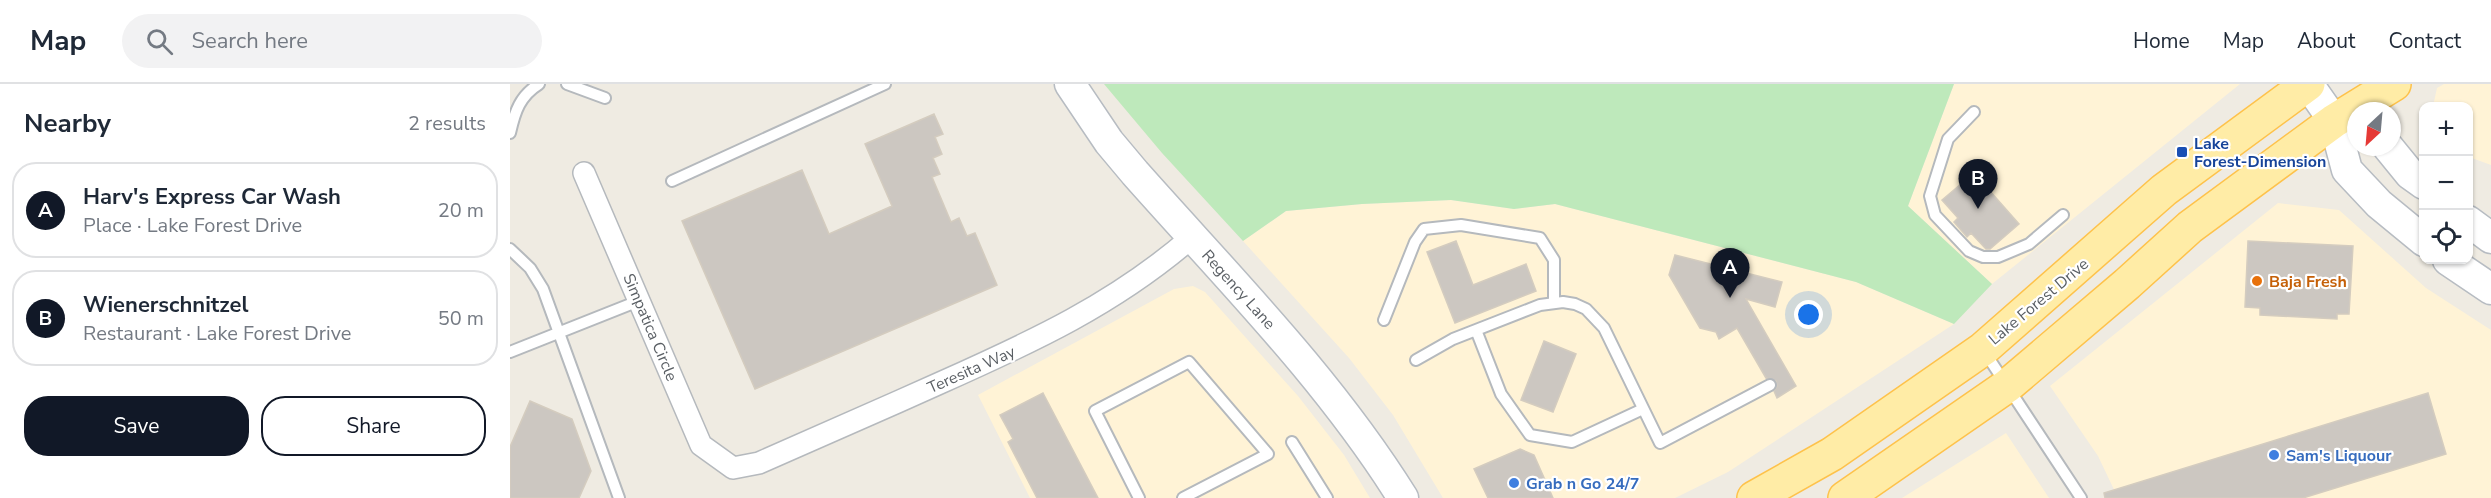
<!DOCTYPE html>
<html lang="en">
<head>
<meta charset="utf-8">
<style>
	:root { --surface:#fff; --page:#f2f2f3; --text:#1f2937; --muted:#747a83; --line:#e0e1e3; --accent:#111827 }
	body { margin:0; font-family:"Nunito Sans",sans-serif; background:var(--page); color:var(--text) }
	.controls { position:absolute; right:18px; top:18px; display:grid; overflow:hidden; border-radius:12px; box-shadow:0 2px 4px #0004 }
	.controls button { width:54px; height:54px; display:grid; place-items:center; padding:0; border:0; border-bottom:2px solid var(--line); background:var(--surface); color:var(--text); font:30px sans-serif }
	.compass { position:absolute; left:1837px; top:18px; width:54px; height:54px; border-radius:50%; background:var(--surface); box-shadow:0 2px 4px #0004; rotate:206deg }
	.you { position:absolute; left:1299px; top:231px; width:21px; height:21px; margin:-15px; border:4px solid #fff; border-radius:50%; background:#1a73e8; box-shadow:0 0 0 9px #1a73e833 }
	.badge { display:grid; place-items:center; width:39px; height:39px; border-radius:50%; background:var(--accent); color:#fff; font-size:20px; font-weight:700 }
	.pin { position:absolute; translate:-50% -50px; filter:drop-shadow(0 2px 3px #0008) }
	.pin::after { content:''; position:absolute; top:32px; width:21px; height:18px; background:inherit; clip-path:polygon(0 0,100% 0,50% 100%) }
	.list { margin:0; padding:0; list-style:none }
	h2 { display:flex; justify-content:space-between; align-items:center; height:78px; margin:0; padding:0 24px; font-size:26px }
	h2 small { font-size:20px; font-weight:400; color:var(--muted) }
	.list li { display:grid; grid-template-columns:39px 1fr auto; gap:18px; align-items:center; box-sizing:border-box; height:96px; margin:0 12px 12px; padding:0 12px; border:2px solid var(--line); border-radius:24px }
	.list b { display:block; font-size:22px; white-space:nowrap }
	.list p { margin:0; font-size:20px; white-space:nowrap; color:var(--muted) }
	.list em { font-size:20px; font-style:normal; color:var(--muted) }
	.actions { display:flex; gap:12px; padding:18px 24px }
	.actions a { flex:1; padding:14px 0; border:2px solid var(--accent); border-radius:24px; text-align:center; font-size:21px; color:var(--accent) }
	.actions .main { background:var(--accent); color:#fff }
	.icon { flex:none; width:33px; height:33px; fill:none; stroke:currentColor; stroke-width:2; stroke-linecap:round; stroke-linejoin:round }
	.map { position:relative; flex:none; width:1981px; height:414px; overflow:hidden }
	header { display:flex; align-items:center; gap:36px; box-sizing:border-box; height:84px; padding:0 30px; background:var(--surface); border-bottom:2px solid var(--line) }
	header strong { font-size:28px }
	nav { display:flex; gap:33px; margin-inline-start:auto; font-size:21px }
	.search { width:420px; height:54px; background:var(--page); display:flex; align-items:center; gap:15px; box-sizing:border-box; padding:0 21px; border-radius:33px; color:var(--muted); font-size:22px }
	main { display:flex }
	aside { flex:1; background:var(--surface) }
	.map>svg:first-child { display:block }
	.commercial { fill:#fff3d6 }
	.green { fill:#bee9bb }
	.building { fill:#ccc7c1; stroke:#d4ccbf; stroke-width:1.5 }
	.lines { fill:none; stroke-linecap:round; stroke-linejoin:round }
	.lane-casing { stroke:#b5b9bd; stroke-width:14 }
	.street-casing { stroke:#b5b9bd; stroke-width:24 }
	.secondary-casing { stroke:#b7bcc2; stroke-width:33 }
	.primary-casing { stroke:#fec24b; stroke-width:36 }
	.lane { stroke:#fff; stroke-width:10 }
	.street { stroke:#fff; stroke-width:21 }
	.secondary { stroke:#fff; stroke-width:30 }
	.primary { stroke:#ffeca6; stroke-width:33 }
	.transit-dot { fill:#1a4fb4; stroke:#fff; stroke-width:2 }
	.food-dot { fill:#e8710a; stroke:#fff; stroke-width:2 }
	.shop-dot { fill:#3f7fe0; stroke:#fff; stroke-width:2 }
	.labels { text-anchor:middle; stroke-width:4.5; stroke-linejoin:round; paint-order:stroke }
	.transit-label { font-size:16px; font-weight:bold; fill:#164399; stroke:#fff; text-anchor:start }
	.food-label { font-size:16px; font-weight:bold; fill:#c56008; stroke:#fff; text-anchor:start }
	.street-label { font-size:16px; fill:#5a5f64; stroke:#fff }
	.shop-label { font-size:16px; font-weight:bold; fill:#366cbe; stroke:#fff; text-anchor:start }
</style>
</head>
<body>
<header>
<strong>Map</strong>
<div class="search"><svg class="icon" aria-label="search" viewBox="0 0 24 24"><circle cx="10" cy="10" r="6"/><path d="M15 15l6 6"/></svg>Search here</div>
<nav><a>Home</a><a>Map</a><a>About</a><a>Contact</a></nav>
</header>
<main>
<aside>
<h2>Nearby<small>2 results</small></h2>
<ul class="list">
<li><span class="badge">A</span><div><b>Harv's Express Car Wash</b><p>Place · Lake Forest Drive</p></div><em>20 m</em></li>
<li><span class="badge">B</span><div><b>Wienerschnitzel</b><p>Restaurant · Lake Forest Drive</p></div><em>50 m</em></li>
</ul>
<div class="actions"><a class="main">Save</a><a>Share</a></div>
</aside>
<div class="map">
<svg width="1981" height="414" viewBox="0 0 1981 414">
	<rect width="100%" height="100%" fill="#efebe2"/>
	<path class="commercial" d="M1444 0H1730L1482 200 1398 122Z
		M1934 0H1981V81L1959 73 1958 22H1923L1927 4Z
		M941 116 1004 125 1045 120 1346 198 1444 240 1218 388 1165 414H933L883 331 839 274 733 157 776 127 852 120Z
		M1768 119 1829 126 1916 204 1981 246V414H1608L1588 372 1540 302Z
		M683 202 695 208 788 312 834 371 860 414H520L468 311 664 205Z
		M1496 349 1539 414H1392Z"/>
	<path class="green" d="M594 0H1444L1398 122 1482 200 1444 240 1346 198 1045 120 1004 125 941 116 852 120 776 127 733 157 652 69Z"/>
	<path class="building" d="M424 30 433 50 425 53 432 70 423 74 430 90 422 93 441 138 449 134 457 152 465 149 487 201 245 305 172 137 292 86 319 150 382 122 355 60Z
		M1464 89 1509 140 1480 165H1476L1461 149 1457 153 1444 138 1448 134 1432 116Z
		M946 157 963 201 1016 180 1026 207 945 239 917 168Z
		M1738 157 1843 162 1839 230H1827V235L1750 231V224L1735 223Z
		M1165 171 1272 198 1265 223 1236 215 1286 302 1267 314 1264 307 1267 302 1266 297 1256 294 1227 244 1209 255 1206 248 1190 244 1159 191Z
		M1034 257 1066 270 1043 328 1011 316Z
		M533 309 588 414H527L498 358 503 355 490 331Z
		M1918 309 1936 370 1793 414H1595L1594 409Z
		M20 317 62 335 81 387 69 414H0V363Z
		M1010 365 1024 371 1043 414H978L964 385Z"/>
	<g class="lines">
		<defs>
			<path id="lane" d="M57 0 95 14
				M1464 28 1438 55 1420 112 1425 131 1459 167 1473 173H1488L1519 160 1553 131
				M0 49C5 27 10 12 29 0
				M162 97 375 0
				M0 165 20 184 33 205 109 414
				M874 236 905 158 914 145 951 141 1030 154 1044 176V219
				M966 246 991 310 1020 351 1062 358 1133 325
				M1474 267 1571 414
				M0 268 131 216
				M906 276 943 255 1030 221 1053 218 1065 220 1076 225 1094 244 1150 359 1260 301
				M782 358 817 414
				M629 414 585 327 679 278 758 370 673 414"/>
			<path id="street" d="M74 89 191 361 223 384 249 379C310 352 370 326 430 299 522 258 605 220 682 153"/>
			<path id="secondary" d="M560 0 599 58 625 89C718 194 818 294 893 414
				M1798 0 1824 37 1837 86 1869 120 1914 157
				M1878 63 1900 90 1914 100
				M1958 137 1981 154
				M1938 176 1981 205"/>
			<path id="primary" d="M1244 414 1322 370 1473 265 1654 106 1798 0
				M1335 414 1497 302 1617 200 1680 143 1824 37 1884 0"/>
		</defs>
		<use href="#lane" class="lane-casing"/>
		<use href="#street" class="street-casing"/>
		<use href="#secondary" class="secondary-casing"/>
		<use href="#primary" class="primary-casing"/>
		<use href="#lane" class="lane"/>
		<use href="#street" class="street"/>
		<use href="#secondary" class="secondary"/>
		<use href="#primary" class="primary"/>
	</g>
	<rect class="transit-dot" x="1666" y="62" width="12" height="12" rx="3"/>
	<circle class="food-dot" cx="1747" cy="197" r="6"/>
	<g class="shop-dot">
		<circle cx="1764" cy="371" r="6"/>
		<circle cx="1004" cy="399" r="6"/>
	</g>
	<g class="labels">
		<g class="transit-label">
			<text x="1684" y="65">Lake<tspan x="1684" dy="18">Forest-Dimension</tspan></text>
		</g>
		<g class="food-label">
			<text x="1759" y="203">Baja Fresh</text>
		</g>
		<g class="street-label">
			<text transform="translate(729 205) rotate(48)" y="6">Regency Lane</text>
			<text transform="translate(1528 217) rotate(-40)" y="6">Lake Forest Drive</text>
			<text transform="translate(141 243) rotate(67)" y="6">Simpatica Circle</text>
			<text transform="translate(461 285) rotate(-24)" y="6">Teresita Way</text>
		</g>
		<g class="shop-label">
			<text x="1776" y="377">Sam's Liquour</text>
			<text x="1016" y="405">Grab n Go 24/7</text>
		</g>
	</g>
</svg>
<div class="controls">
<button>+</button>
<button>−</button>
<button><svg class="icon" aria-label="locate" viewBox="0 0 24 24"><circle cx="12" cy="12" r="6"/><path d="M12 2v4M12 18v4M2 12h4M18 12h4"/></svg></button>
</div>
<svg class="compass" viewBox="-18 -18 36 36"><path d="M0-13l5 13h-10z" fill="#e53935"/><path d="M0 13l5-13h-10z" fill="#747a83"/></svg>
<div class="you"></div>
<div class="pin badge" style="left:1220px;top:214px">A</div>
<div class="pin badge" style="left:1468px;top:125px">B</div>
</div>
</main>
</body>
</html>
